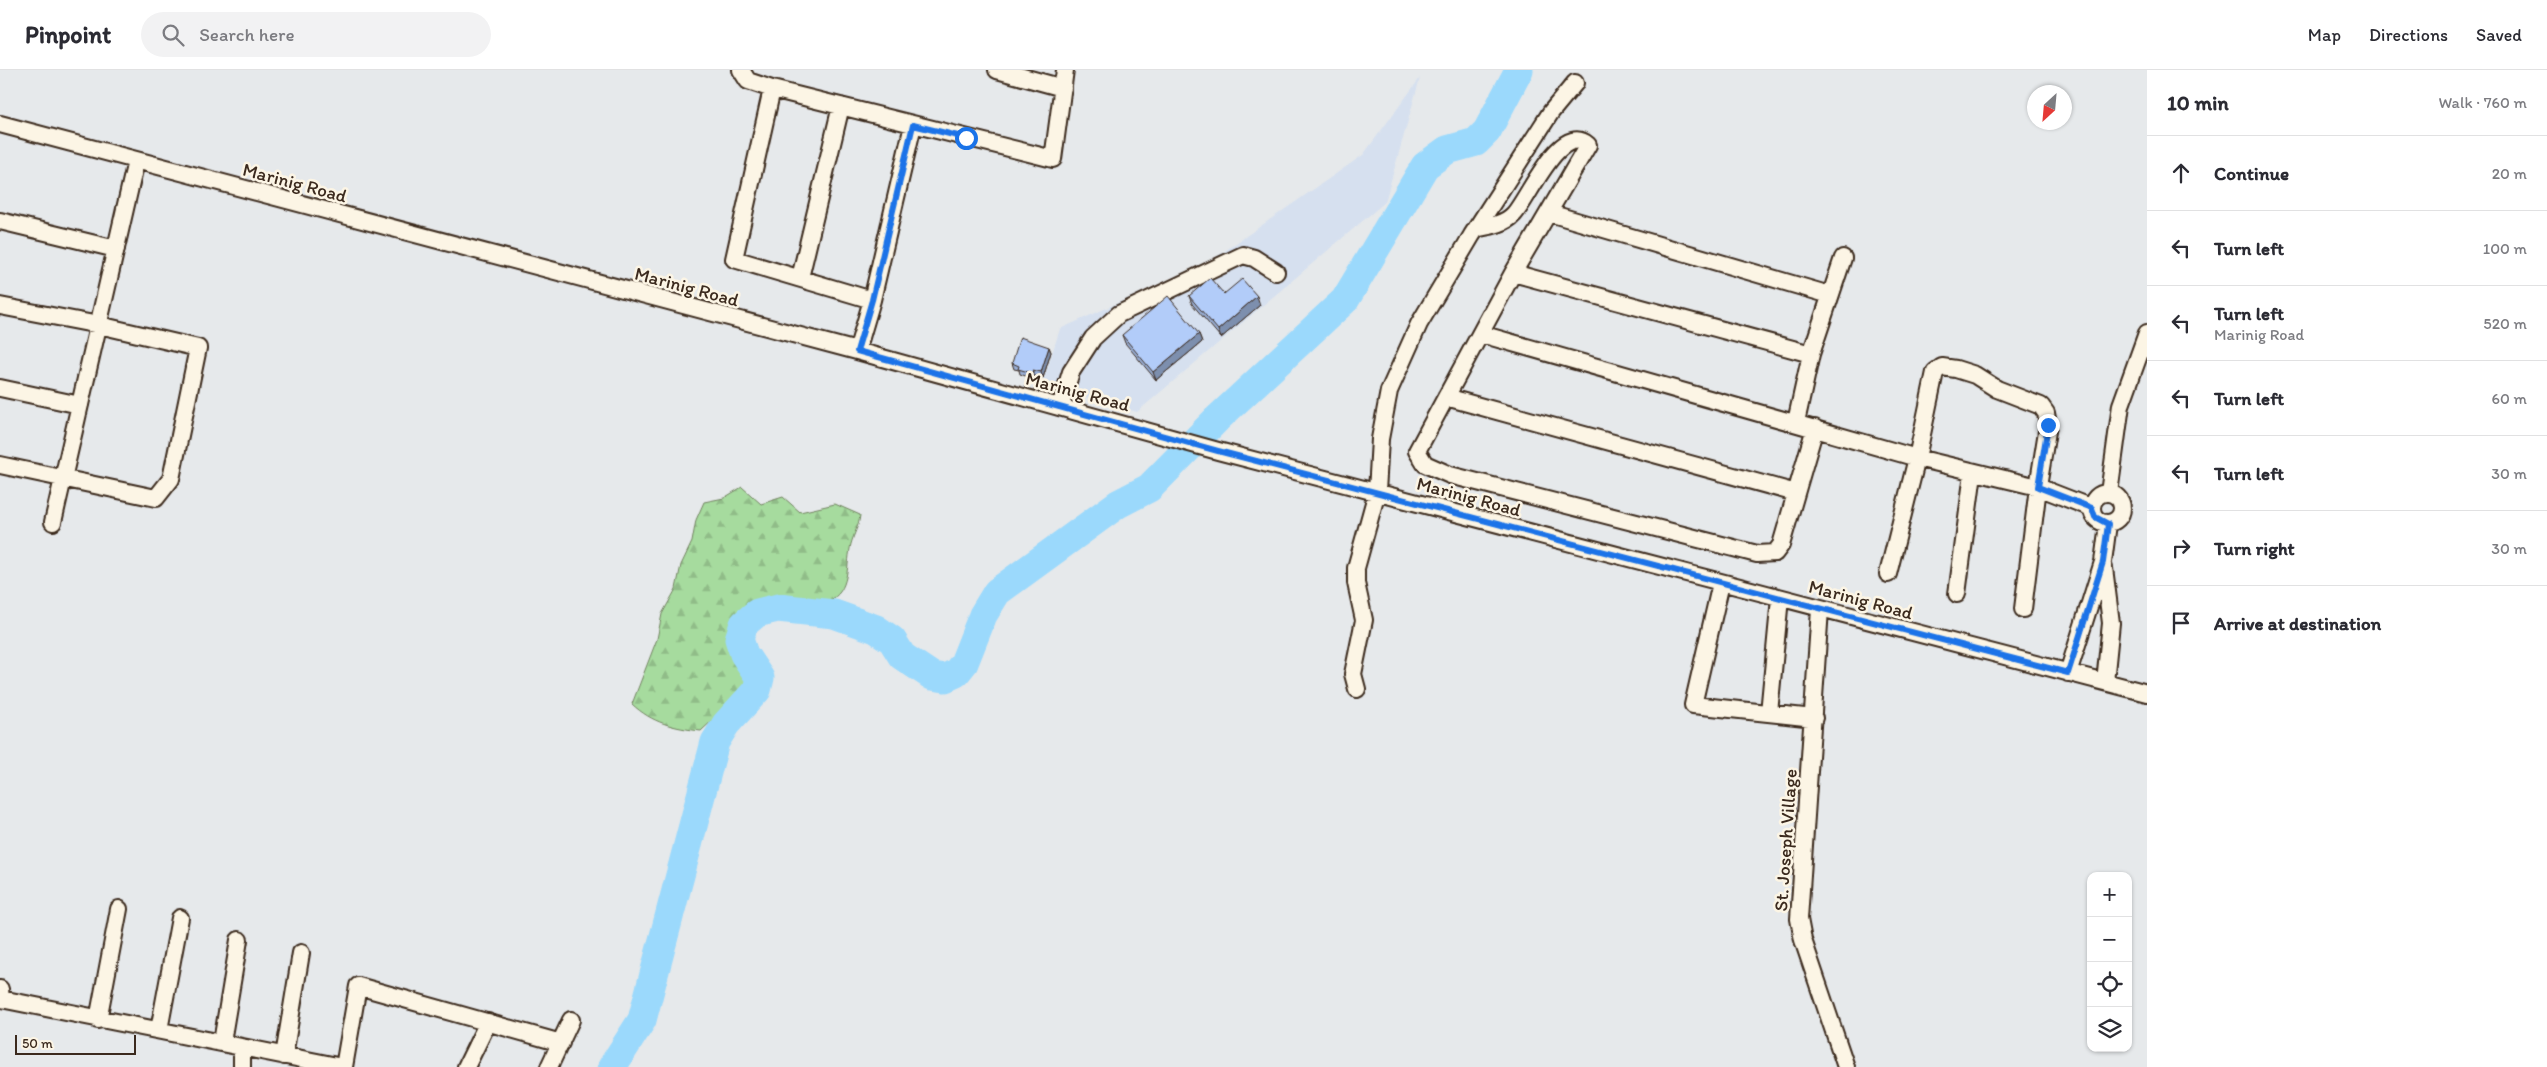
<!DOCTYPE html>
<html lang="en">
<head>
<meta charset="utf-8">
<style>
	:root { --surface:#fff; --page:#f2f2f3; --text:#2b2b33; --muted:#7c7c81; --line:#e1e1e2 }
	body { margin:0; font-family:Itim,sans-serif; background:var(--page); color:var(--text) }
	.controls { position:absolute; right:15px; bottom:15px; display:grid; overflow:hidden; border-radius:10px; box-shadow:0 1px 4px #0004 }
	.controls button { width:45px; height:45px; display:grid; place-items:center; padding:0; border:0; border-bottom:1px solid var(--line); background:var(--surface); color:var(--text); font:25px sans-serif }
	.compass { position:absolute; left:2027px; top:15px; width:45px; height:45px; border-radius:50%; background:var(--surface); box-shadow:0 1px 4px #0004; rotate:206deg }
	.scale { position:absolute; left:15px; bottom:12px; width:121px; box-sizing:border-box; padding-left:5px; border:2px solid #3b2a1e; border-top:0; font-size:14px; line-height:18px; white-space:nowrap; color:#3b2a1e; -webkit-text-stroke:4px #fcf5e5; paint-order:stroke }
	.stop { position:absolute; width:15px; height:15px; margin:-11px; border:4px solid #1a73e8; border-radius:50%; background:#fff }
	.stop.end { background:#1a73e8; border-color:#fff; box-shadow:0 1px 5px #0008 }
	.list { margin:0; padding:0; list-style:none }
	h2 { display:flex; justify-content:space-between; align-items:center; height:65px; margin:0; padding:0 20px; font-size:21px }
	h2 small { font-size:16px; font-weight:400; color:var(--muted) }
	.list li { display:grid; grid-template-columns:32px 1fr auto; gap:15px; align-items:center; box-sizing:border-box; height:75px; padding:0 20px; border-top:1px solid var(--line) }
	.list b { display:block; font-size:19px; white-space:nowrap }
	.list p { margin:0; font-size:16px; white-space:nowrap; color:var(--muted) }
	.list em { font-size:16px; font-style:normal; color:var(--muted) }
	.icon { flex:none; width:28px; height:28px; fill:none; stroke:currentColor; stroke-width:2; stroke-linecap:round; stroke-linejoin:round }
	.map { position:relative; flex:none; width:2147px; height:997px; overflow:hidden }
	header { display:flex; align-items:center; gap:30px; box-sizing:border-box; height:70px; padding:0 25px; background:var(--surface); border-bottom:1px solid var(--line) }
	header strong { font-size:24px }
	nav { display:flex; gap:28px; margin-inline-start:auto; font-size:18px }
	.search { width:350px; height:45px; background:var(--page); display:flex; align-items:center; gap:12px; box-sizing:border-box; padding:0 18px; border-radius:28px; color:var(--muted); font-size:19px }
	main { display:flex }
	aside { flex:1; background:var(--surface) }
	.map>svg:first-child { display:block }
	.built { fill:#d6e0ef }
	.forest { fill:url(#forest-firs); stroke:#70825e }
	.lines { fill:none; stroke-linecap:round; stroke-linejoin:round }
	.river { stroke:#9bd9fc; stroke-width:29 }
	.minor-casing { stroke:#3b2a1e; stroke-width:20 }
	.minor { stroke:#fcf5e5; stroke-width:16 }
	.wall { fill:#99afd6; stroke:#3b2a1e }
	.shaded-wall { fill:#7d8fae; stroke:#3b2a1e }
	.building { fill:#b2ccf9; stroke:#3b2a1e }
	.route { stroke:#1a73e8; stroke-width:6 }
	.labels { text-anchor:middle; stroke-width:5; stroke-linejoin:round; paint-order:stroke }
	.street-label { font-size:19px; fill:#3b2a1e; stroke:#fcf5e5 }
</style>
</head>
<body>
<header>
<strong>Pinpoint</strong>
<div class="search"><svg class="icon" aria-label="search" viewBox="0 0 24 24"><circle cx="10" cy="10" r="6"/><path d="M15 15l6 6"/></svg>Search here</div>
<nav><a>Map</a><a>Directions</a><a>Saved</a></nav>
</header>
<main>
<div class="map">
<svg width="2147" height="997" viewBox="0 0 2147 997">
	<defs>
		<pattern id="forest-firs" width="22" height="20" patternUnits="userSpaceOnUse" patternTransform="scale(1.25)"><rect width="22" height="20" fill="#a6db9e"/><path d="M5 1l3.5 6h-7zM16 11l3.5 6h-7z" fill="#90bc88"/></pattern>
	</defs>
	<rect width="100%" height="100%" fill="#e6e9eb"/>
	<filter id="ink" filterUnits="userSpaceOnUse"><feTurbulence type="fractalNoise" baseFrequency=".02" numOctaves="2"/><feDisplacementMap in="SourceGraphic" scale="10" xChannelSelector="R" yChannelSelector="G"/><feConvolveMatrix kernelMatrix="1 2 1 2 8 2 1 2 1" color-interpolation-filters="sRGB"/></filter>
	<g filter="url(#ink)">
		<path class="built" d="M1420 8 1385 132 1137 342 1042 314 1060 259 1209 192 1363 85Z"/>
		<path class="forest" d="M742 417 761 434 783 427 800 442 835 434 860 445C859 456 854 463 851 474 846 493 851 522 828 531 812 538 792 524 775 525 771 526 765 529 761 531 741 539 730 551 726 572L748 608 749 616 701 661C674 658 652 653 632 634L657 569 662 544 676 519 681 495 692 472 696 450 704 432 724 428Z"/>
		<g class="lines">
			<path class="river" d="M612 997 642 950 715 672 726 654 757 620 760 608 744 584 739 569 744 554 757 543 778 538 834 544 876 559 892 570 902 586 932 606 945 608 956 603 964 593 983 545 997 522 1118 434 1149 418 1217 349 1345 230 1425 96 1447 80 1476 72 1487 61 1519 0"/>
			<defs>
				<path id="minor" d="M741 0 748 11 772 19 1053 89 1065 0
					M997 0 1063 18
					M772 19 734 189 872 230
					M0 54 857 281 1218 381 2147 623
					M1549 143 1830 225
					M0 151 116 179
					M1479 158C1491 156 1505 154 1514 144 1529 128 1560 51 1588 75L1513 203 1417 381 1425 394 1450 405 1757 484 1775 483 1781 475 1815 358
					M1513 203 1811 284
					M800 208 841 36
					M0 236 99 255 198 278 171 409 156 428 0 395
					M1481 264 1917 388 1888 504
					M857 281 872 230 913 55
					M0 318 80 335
					M1446 327 1796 423
					M1060 337 1071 302 1093 268 1119 244 1243 185 1254 188 1276 202
					M1796 352 1811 284 1843 188
					M2092 438a15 15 0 1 1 30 0a15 15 0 1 1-30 0Z
					M2109 423 2121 335 2147 263
					M53 452 136 91
					M2104 498 2111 553 2105 612
					M1721 513 1693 635 1814 648
					M1957 524 1973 403
					M1820 539 1799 849 1803 870 1846 997
					M2023 539 2038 417 2048 355 2046 343 2041 336 1997 319 1975 305 1956 299 1942 297 1935 302 1917 388 2038 417 2092 438
					M2068 603 2103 492 2108 454
					M1357 619 1353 604 1364 550 1356 513V498L1377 422 1380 369 1389 321 1419 254 1472 165 1551 42 1575 13
					M1769 643 1780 528
					M0 919 1 929 342 997
					M98 950 119 839
					M159 960 180 848
					M222 972 239 870
					M284 986 301 883
					M242 997V977
					M344 997 358 916 561 973
					M466 997 488 952
					M549 997 571 950"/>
			</defs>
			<use href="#minor" class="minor-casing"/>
			<use href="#minor" class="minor"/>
		</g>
		<path class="wall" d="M1224 224 1260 235 1221 268 1192 234 1189 226Z
			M1199 264 1202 272 1156 310 1125 273 1122 265Z
			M1049 277 1051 282 1043 308 1035 306 1034 309 1020 304 1019 300 1014 299 1012 293Z"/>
		<path class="shaded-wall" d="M1257 226 1260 235 1221 268 1218 260Z
			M1199 264 1202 272 1156 310 1153 302Z
			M1049 277 1051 282 1043 308 1041 302Z
			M1033 300 1035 306 1034 309 1032 303Z"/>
		<path class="building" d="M1210 208 1224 224 1242 209 1257 226 1218 260 1189 226Z
			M1168 226 1199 264 1153 302 1122 265Z
			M1020 267 1049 277 1041 302 1033 300 1032 303 1018 299 1019 296 1012 293Z"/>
	</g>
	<g class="lines" filter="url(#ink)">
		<path class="route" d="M966 68 913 55 872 230 857 281 1218 381 2068 603 2103 492 2108 454 2095 447 2092 438 2038 417 2048 355"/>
	</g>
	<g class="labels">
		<g class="street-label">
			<text transform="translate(295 112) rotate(15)" y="7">Marinig Road</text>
			<text transform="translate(687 216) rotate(15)" y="7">Marinig Road</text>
			<text transform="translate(1078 321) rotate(15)" y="7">Marinig Road</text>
			<text transform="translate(1469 426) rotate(15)" y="7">Marinig Road</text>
			<text transform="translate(1861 529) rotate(15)" y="7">Marinig Road</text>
			<text transform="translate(1785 770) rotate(-86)" y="7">St. Joseph Village</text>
		</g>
	</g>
</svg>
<div class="controls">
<button>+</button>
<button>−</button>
<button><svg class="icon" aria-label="locate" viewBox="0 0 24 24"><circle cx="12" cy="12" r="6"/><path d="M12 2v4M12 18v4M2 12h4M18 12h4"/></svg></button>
<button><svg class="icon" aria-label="layers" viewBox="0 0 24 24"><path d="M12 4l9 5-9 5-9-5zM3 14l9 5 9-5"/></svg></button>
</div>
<svg class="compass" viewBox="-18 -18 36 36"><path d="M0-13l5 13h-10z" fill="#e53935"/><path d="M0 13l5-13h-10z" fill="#7c7c81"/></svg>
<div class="scale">50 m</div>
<div class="stop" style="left:966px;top:68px"></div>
<div class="stop end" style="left:2048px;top:355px"></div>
</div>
<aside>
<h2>10 min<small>Walk · 760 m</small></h2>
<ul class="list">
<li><svg class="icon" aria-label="ahead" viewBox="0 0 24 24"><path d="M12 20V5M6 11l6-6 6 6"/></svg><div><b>Continue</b></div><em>20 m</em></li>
<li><svg class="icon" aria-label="left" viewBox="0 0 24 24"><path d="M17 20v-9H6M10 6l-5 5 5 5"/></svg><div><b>Turn left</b></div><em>100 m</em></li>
<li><svg class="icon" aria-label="left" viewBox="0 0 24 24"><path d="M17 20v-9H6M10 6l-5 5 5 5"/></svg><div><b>Turn left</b><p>Marinig Road</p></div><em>520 m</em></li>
<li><svg class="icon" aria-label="left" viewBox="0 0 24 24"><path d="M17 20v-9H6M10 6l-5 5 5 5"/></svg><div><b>Turn left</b></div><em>60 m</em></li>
<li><svg class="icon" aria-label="left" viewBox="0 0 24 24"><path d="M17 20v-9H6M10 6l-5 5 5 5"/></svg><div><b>Turn left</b></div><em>30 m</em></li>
<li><svg class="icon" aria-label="right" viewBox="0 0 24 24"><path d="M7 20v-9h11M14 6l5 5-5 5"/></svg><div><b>Turn right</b></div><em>30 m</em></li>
<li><svg class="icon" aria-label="arrive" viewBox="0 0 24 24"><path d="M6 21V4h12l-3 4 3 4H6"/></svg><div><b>Arrive at destination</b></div></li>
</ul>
</aside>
</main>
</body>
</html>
